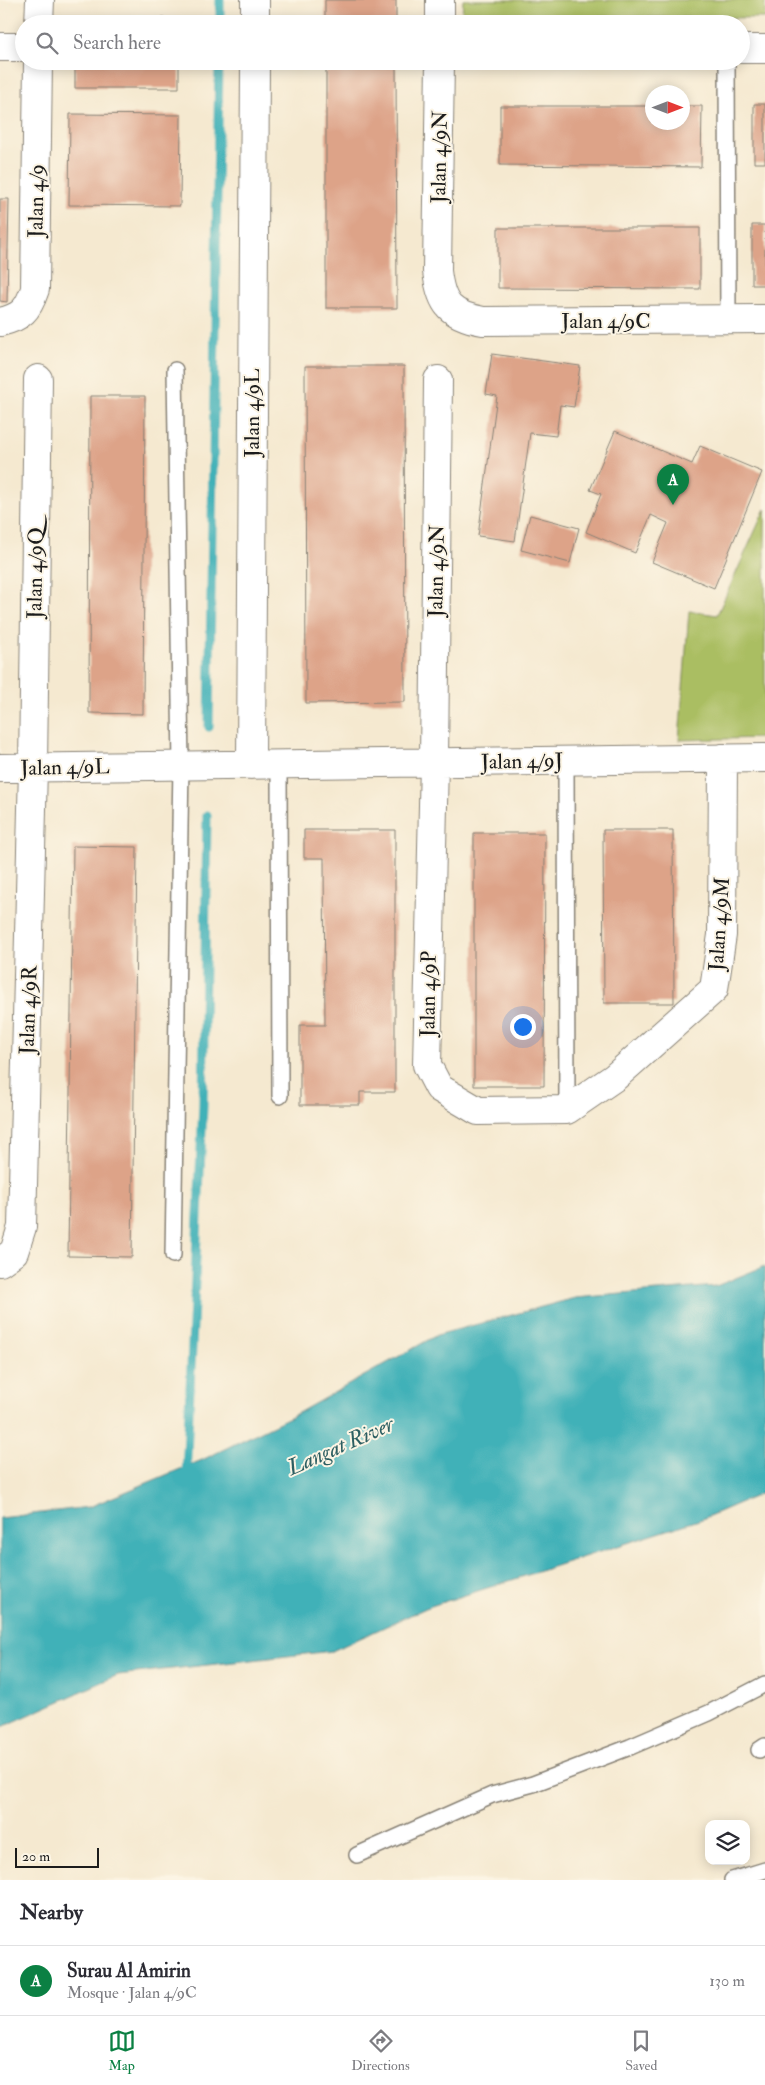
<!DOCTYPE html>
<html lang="en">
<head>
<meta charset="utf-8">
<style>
	:root { --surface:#fff; --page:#f2f2f3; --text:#2b2b33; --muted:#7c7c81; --line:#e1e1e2; --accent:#0b8043 }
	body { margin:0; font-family:"IM FELL Double Pica",serif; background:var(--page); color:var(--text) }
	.controls { position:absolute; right:15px; bottom:15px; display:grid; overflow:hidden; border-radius:10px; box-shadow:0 2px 12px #0003 }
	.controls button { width:45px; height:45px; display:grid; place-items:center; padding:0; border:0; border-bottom:1px solid var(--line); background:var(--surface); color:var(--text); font:25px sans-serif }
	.compass { position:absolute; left:645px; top:85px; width:45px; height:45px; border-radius:50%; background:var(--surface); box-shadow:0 2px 12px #0003; rotate:90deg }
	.scale { position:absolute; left:15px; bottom:12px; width:84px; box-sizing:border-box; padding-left:5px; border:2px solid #1c1c1c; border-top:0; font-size:14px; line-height:18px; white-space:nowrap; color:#1c1c1c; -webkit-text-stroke:4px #fcf5e5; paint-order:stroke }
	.you { position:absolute; left:522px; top:1026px; width:18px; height:18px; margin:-12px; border:4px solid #fff; border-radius:50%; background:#1a73e8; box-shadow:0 0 0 8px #1a73e833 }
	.badge { display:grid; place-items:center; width:32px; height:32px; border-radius:50%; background:var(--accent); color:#fff; font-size:16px; font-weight:700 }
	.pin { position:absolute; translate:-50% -41px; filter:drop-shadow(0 1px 2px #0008) }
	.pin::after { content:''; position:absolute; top:26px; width:18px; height:15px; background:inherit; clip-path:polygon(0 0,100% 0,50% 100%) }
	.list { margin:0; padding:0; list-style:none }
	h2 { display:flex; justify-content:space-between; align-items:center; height:65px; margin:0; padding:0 20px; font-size:21px }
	h2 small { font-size:16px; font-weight:400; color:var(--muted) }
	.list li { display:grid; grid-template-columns:32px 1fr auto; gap:15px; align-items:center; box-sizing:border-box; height:70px; padding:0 20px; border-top:1px solid var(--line) }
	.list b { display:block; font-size:19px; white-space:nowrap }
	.list p { margin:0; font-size:16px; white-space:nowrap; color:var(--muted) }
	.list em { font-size:16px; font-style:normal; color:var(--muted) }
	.icon { flex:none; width:28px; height:28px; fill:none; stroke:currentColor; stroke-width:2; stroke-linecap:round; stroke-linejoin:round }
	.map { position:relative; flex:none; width:765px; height:1880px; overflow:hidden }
	.search { position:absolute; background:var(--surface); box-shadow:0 2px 12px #0003; left:15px; right:15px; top:15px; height:55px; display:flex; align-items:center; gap:12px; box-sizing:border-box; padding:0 18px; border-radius:28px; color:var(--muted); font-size:19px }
	.sheet { height:135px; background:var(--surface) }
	nav { display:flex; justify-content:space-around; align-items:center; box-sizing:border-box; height:70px; border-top:1px solid var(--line); background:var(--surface); font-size:14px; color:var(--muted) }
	nav a { display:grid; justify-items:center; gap:2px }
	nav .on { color:var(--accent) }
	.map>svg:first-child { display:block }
	.green { fill:#aabe62; stroke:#636d3f }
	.water { fill:#41b1b8; stroke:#2e666a }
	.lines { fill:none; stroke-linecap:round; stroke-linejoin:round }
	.stream { stroke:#41b1b8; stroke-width:9 }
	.building { fill:#dda388 }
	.lane-casing { stroke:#888276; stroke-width:18 }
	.street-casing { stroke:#888276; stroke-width:30 }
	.lane { stroke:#fff; stroke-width:15 }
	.street { stroke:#fff; stroke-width:28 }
	.labels { text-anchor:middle; stroke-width:4; stroke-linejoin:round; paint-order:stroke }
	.street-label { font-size:21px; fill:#1c1c1c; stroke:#fcf5e5 }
	.water-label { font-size:22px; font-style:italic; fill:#2d5f62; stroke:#fcf5e5 }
</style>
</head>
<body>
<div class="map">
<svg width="765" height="1880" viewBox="0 0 765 1880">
	<rect width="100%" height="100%" fill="#fcf5e5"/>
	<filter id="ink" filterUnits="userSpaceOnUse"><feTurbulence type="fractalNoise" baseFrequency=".02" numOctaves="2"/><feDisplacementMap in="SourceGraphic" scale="10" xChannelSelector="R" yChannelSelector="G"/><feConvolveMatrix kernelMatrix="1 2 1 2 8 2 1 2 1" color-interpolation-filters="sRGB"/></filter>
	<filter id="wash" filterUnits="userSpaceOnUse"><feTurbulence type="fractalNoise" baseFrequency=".0096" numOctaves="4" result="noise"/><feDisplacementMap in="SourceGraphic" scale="20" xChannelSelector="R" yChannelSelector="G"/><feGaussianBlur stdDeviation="1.12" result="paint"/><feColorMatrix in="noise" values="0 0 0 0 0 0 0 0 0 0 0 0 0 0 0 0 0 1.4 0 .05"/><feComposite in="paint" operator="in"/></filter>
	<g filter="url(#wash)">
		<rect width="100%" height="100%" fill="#f5e9d0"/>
		<path class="green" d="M463 0H765V18L462 16Z
			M765 509V738L679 740 689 611 717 615Z"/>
		<path class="water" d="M765 1266V1492L702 1519 428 1607 332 1651 118 1675 0 1728V1518L89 1507 202 1460 298 1413 437 1335 575 1298 716 1286Z"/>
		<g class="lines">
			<path class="stream" d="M220 24V0
				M209 727 219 61
				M186 1477 203 1106 207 815"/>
		</g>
		<g id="blocks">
			<path class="building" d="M325 0H396V24H325Z
				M75 18H179V24H75Z
				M75 61H179V88H75Z
				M326 61H396L397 308H326Z
				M754 104H765V163H754Z
				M500 106H652V122H682V106H702L701 167 500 165Z
				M70 114 181 115 180 206 69 205Z
				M0 199H9L7 302 0 301Z
				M752 225H765V285H752Z
				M498 228H700V289L498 288Z
				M492 354 580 366 574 407 560 405 556 436 530 433 515 541 478 536 497 396 486 394Z
				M305 366H404L405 702 306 703Z
				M90 396H145L143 714 89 713Z
				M615 431 692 464 700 446 762 472 714 588 652 562 668 523 651 515 635 553 586 532 601 494 590 490Z
				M530 515 579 528 570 563 521 550Z
				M304 830H395V1092H360V1105H300V1025H325L324 858H304Z
				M603 830H673L674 1003H604Z
				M474 833H545L544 1086H474Z
				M73 846 137 847 132 1257 68 1256Z"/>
		</g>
	</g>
	<g filter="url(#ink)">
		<use href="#blocks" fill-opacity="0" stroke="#888276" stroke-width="1"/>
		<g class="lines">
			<defs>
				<path id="lane" d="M727 61 728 320
					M566 760 567 1110
					M279 764 280 1096
					M173 1255 181 765 175 370
					M759 1750 765 1746
					M357 1855 492 1795 533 1784 630 1747 709 1713 765 1684
					M732 1880 765 1870"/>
				<path id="street" d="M440 0V24
					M39 24 40 0
					M255 24V0
					M0 47H24
					M741 49H765
					M440 61 437 271C441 305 450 315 483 321L765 319
					M0 322C22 317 28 310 35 289L38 61
					M438 380 434 762 427 1065 439 1088 478 1111 567 1110 615 1077 714 989 722 935 723 758
					M251 765 255 61
					M0 768 765 758
					M0 1262 14 1252 22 1227 33 767 38 379"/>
			</defs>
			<use href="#lane" class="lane-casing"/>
			<use href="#street" class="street-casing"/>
			<use href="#lane" class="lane"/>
			<use href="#street" class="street"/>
		</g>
	</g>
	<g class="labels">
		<g class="street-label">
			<text transform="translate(439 157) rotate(-89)" y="7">Jalan 4/9N</text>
			<text transform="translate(36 201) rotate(-89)" y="7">Jalan 4/9</text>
			<text x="606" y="328">Jalan 4/9C</text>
			<text transform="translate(252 413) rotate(-90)" y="7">Jalan 4/9L</text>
			<text transform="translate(436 571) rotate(-89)" y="7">Jalan 4/9N</text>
			<text transform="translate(35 573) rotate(-89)" y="7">Jalan 4/9Q</text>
			<text transform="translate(522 761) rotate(-1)" y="7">Jalan 4/9J</text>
			<text transform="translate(65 767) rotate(-1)" y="7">Jalan 4/9L</text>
			<text transform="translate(719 924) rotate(-86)" y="7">Jalan 4/9M</text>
			<text transform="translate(428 994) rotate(-89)" y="7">Jalan 4/9P</text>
			<text transform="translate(28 1010) rotate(-88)" y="7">Jalan 4/9R</text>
		</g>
		<g class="water-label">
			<text transform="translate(340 1445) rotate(-24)" y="8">Langat River</text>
		</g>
	</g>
</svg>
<div class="controls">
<button><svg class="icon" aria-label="layers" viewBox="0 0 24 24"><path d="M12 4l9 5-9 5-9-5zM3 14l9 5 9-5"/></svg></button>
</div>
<svg class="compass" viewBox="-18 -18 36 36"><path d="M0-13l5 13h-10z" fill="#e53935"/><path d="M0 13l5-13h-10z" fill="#7c7c81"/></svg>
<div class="scale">20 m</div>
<div class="you"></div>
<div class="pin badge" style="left:673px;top:505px">A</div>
<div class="search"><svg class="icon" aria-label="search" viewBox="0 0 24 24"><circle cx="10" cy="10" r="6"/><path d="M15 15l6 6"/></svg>Search here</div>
</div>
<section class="sheet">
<h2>Nearby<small></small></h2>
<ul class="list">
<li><span class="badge">A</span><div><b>Surau Al Amirin</b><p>Mosque · Jalan 4/9C</p></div><em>130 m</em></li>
</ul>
</section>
<nav>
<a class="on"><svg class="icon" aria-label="map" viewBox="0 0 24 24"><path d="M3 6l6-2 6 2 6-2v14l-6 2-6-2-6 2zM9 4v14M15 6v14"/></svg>Map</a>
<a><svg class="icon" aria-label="directions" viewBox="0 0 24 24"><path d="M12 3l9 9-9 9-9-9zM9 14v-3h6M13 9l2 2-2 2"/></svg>Directions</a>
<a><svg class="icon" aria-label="saved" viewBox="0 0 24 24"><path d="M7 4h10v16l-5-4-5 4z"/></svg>Saved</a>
</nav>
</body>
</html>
